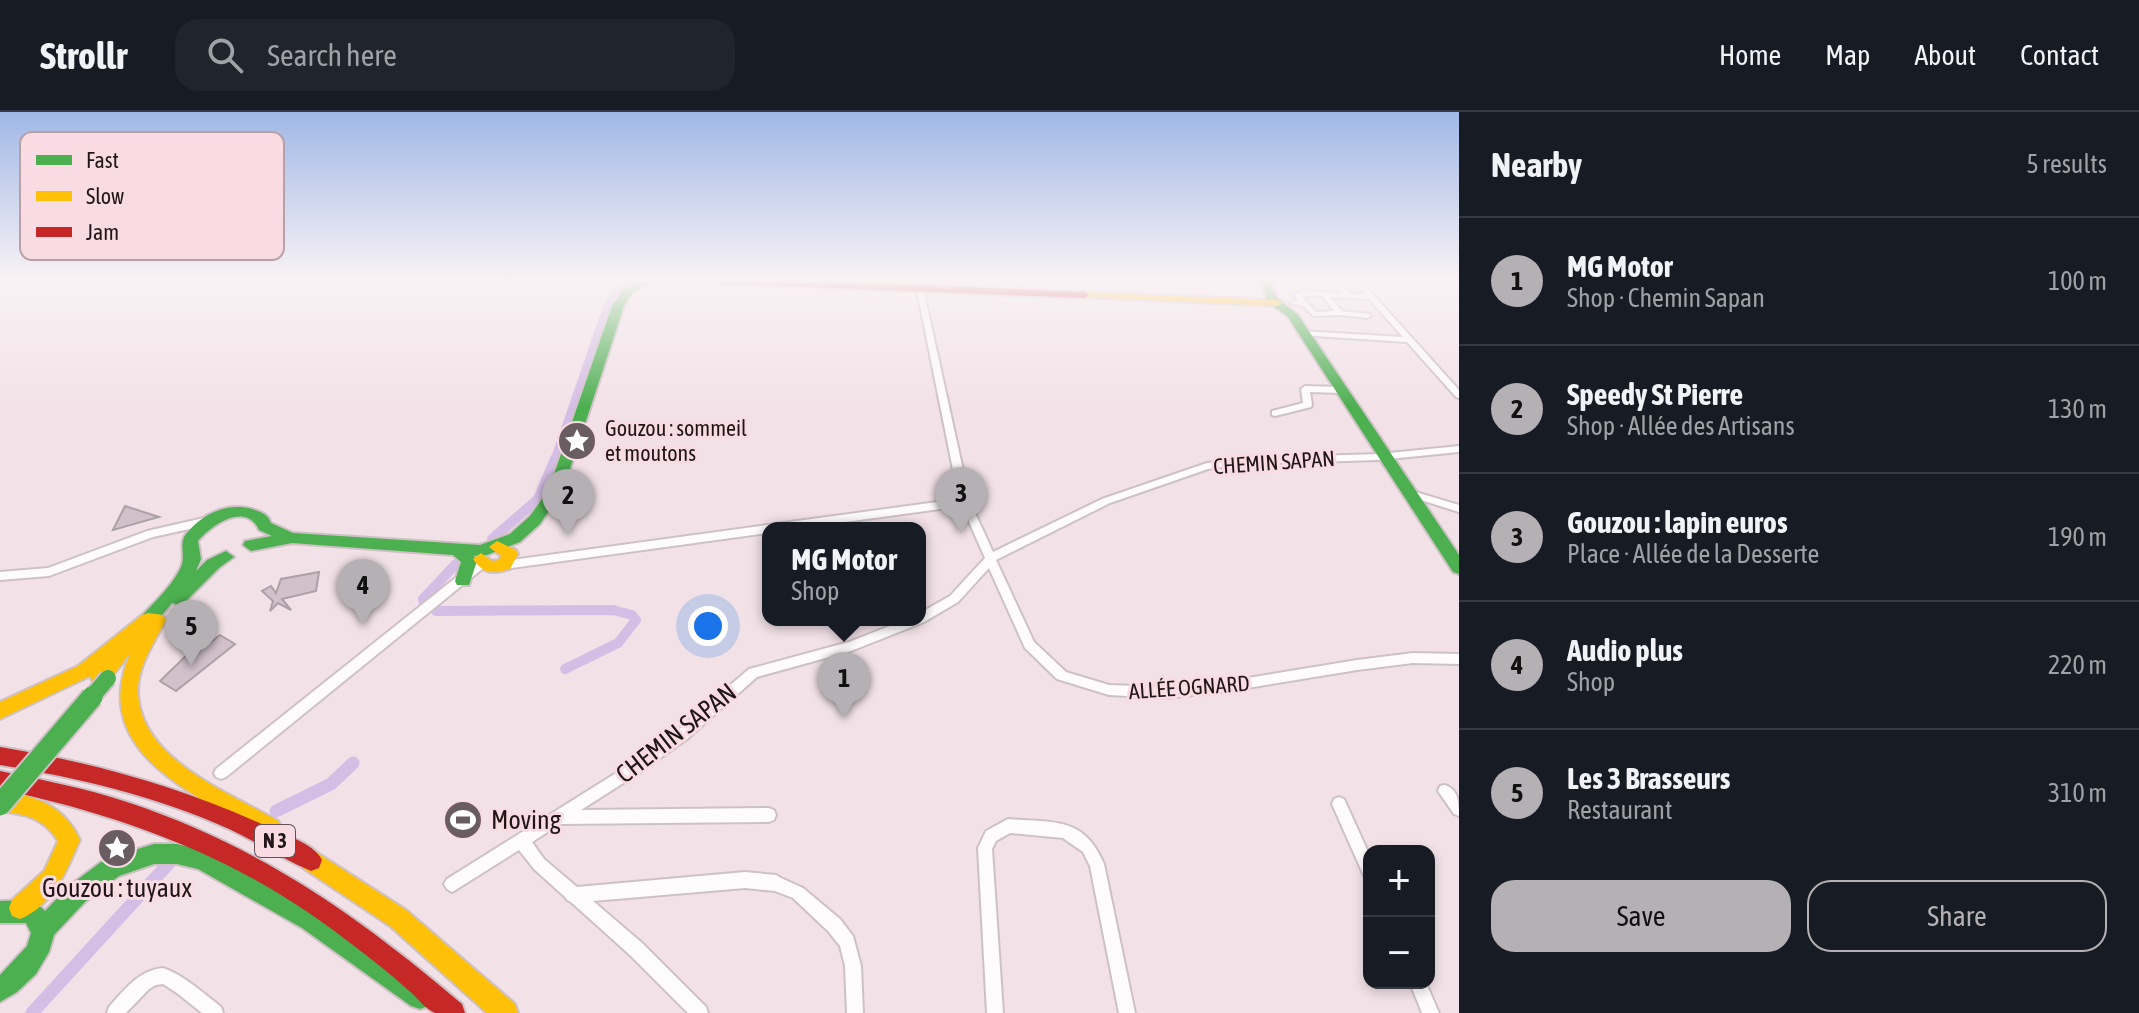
<!DOCTYPE html>
<html lang="en">
<head>
<meta charset="utf-8">
<style>
	:root { --surface:#171b24; --page:#20242c; --text:#f1f3f6; --muted:#9ea1a6; --line:#363941; --accent:#b4b0b3 }
	body { margin:0; font-family:"Asap Condensed",sans-serif; background:var(--page); color:var(--text) }
	.controls { position:absolute; right:24px; bottom:24px; display:grid; overflow:hidden; border-radius:16px; box-shadow:0 4px 12px #0003 }
	.controls button { width:72px; height:72px; display:grid; place-items:center; padding:0; border:0; border-bottom:2px solid var(--line); background:var(--surface); color:var(--text); font:40px sans-serif }
	.you { position:absolute; left:708px; top:514px; width:28px; height:28px; margin:-20px; border:6px solid #fff; border-radius:50%; background:#1a73e8; box-shadow:0 0 0 12px #1a73e833 }
	.badge { display:grid; place-items:center; width:52px; height:52px; border-radius:50%; background:var(--accent); color:#111; font-size:26px; font-weight:700 }
	.pin { position:absolute; translate:-50% -66px; filter:drop-shadow(0 2px 4px #0008) }
	.pin::after { content:''; position:absolute; top:42px; width:28px; height:24px; background:inherit; clip-path:polygon(0 0,100% 0,50% 100%) }
	.popup { position:absolute; left:762px; top:410px; width:164px; height:104px; box-sizing:border-box; display:grid; place-content:center; border-radius:16px; background:var(--surface); filter:drop-shadow(0 2px 6px #0005); font-size:26px; white-space:nowrap; color:var(--muted) }
	.popup b { font-size:30px; color:var(--text) }
	.popup::after { content:''; position:absolute; left:50%; top:100%; margin-left:-16px; border:16px solid transparent; border-top-color:var(--surface) }
	.list { margin:0; padding:0; list-style:none }
	h2 { display:flex; justify-content:space-between; align-items:center; height:104px; margin:0; padding:0 32px; font-size:34px }
	h2 small { font-size:26px; font-weight:400; color:var(--muted) }
	.list li { display:grid; grid-template-columns:52px 1fr auto; gap:24px; align-items:center; box-sizing:border-box; height:128px; padding:0 32px; border-top:2px solid var(--line) }
	.list b { display:block; font-size:30px; white-space:nowrap }
	.list p { margin:0; font-size:26px; white-space:nowrap; color:var(--muted) }
	.list em { font-size:26px; font-style:normal; color:var(--muted) }
	.actions { display:flex; gap:16px; padding:24px 32px }
	.actions a { flex:1; padding:18px 0; border:2px solid var(--accent); border-radius:24px; text-align:center; font-size:28px; color:var(--accent) }
	.actions .main { background:var(--accent); color:#111 }
	.icon { flex:none; width:44px; height:44px; fill:none; stroke:currentColor; stroke-width:2; stroke-linecap:round; stroke-linejoin:round }
	.map { position:relative; flex:none; width:1459px; height:901px; overflow:hidden }
	header { display:flex; align-items:center; gap:48px; box-sizing:border-box; height:112px; padding:0 40px; background:var(--surface); border-bottom:2px solid var(--line) }
	header strong { font-size:38px }
	nav { display:flex; gap:44px; margin-inline-start:auto; font-size:28px }
	.search { width:560px; height:72px; background:var(--page); display:flex; align-items:center; gap:20px; box-sizing:border-box; padding:0 28px; border-radius:24px; color:var(--muted); font-size:30px }
	main { display:flex }
	aside { flex:1; background:var(--surface) }
	.map>svg:first-child { display:block }
	.lines { fill:none; stroke-linecap:round; stroke-linejoin:round }
	.canal-far2 { stroke:#d5bee6; stroke-width:8 }
	.canal-far1 { stroke:#d5bee6; stroke-width:10 }
	.canal { stroke:#d5bee6; stroke-width:13 }
	.building { fill:#d2c0cb; stroke:#aca1a6; stroke-width:2 }
	.street-casing { stroke:#cec1c5; stroke-width:4 }
	.fast-casing { stroke:#cec1c5; stroke-width:4 }
	.slow-casing { stroke:#cec1c5; stroke-width:4 }
	.jam-casing { stroke:#cec1c5; stroke-width:4 }
	.street { fill:#fdfbfb; fill-rule:evenodd }
	.fast { fill:#4caf50; fill-rule:evenodd }
	.slow { fill:#ffc107; fill-rule:evenodd }
	.jam { fill:#c62828; fill-rule:evenodd }
	.fast-bridge-far1-casing { stroke:#cec1c5; stroke-width:20; stroke-linecap:butt }
	.fast-bridge-casing { stroke:#cec1c5; stroke-width:25; stroke-linecap:butt }
	.fast-bridge-far1 { stroke:#4caf50; stroke-width:16 }
	.fast-bridge { stroke:#4caf50; stroke-width:21 }
	.labels { text-anchor:middle; stroke-width:6; stroke-linejoin:round; paint-order:stroke }
	.shield { fill:#f9dbe4; stroke:#615156; stroke-width:2 }
	.shield-label { font-size:20px; font-weight:bold; fill:#201619 }
	.poi-label { font-size:22px; fill:#201619; stroke:#f9dbe4; text-anchor:start }
	.street-label { font-size:22px; fill:#201619; stroke:#f9dbe4 }
	.near-street-label { font-size:26px; fill:#201619; stroke:#f9dbe4 }
	.near-poi-label { font-size:26px; fill:#201619; stroke:#f9dbe4; text-anchor:start }
	.key { fill:#f9dbe4; stroke:#b8a0a7; stroke-width:2 }
	.key-label { font-size:22px; fill:#201619 }
</style>
</head>
<body>
<header>
<strong>Strollr</strong>
<div class="search"><svg class="icon" aria-label="search" viewBox="0 0 24 24"><circle cx="10" cy="10" r="6"/><path d="M15 15l6 6"/></svg>Search here</div>
<nav><a>Home</a><a>Map</a><a>About</a><a>Contact</a></nav>
</header>
<main>
<div class="map">
<svg width="1459" height="901" viewBox="0 0 1459 901">
	<rect width="100%" height="100%" fill="#f2e2e7"/>
	<g class="lines">
		<path class="canal-far2" d="M554 349 606 198 612 184 628 169"/>
		<path class="canal-far1" d="M492 427 538 387 555 347
			M424 492 423 487 456 452
			M436 499 613 498 632 503 636 508 618 531 565 557"/>
		<path class="canal" d="M276 699 331 672 353 651
			M32 901 170 750"/>
	</g>
	<path class="building" d="M125 394 159 405 113 418Z
		M319 460 316 479 282 487 291 498 278 491 270 499 273 489 262 479 271 474 276 481 281 467Z
		M220 523 235 532 176 579 160 569 194 536 206 534Z"/>
	<g class="lines">
		<defs>
			<path id="street" d="M1331 168H1338L1350 182H1365L1353 168H1360L1459 278V286L1456 285 1407 230 1299 223 1298 221 1302 219 1403 225 1369 187 1330 185 1342 199 1370 202 1371 204 1367 206 1340 203 1314 204 1303 194 1290 191 1294 189H1299L1294 183 1302 179 1341 181ZM1302 184H1322L1334 199 1316 200Z
				M916 174 923 176 970 390 993 440 1102 387 1207 351 1241 346 1379 342 1459 334V340L1379 348 1241 352 1208 357 1110 391 996 448 1034 530 1066 560 1109 573 1166 575 1229 569 1357 548 1413 541 1459 542V552L1413 551 1357 558 1229 579 1166 586 1109 583 1057 567 1025 536 989 456 958 490 924 510 851 539 757 565 687 627 639 661 581 698 769 696 774 698 776 703 774 708 769 710 560 712 532 730 544 747 577 775 745 760 776 763 781 766 803 776 840 807 853 824 861 854 863 901H847L845 854 840 834 828 819 793 786 775 779 745 776 593 789 642 831 706 895 708 901H688L630 843 571 790 567 788 565 785 534 757 519 738 457 777 452 780 447 777 444 772 447 767 629 653 677 619 749 557 849 530 905 508H920V501L950 484 985 446 962 394 801 416H768V421L504 457 498 453 504 449 959 387Z
				M1305 274 1339 275 1343 278 1339 281 1310 280 1312 293 1311 295 1275 304 1272 303V299L1303 291 1301 277Z
				M1409 378 1459 393V400L1405 383 1404 381 1405 379Z
				M208 405 212 406 213 409 212 412 153 425 49 464 0 468V460L48 456 147 419Z
				M482 447 486 448 488 451 486 454 226 665 221 667 216 665 214 661 216 657 478 448Z
				M1445 673C1459 678 1459 691 1459 704L1454 702 1438 679 1440 674Z
				M1339 685 1344 687 1369 742V766L1364 764 1332 692 1334 687Z
				M1008 707C1053 711 1084 704 1104 752L1135 901H1119L1090 754 1083 740 1063 726 1010 721 996 729 992 737 1003 901H987L978 736 986 719Z
				M163 856C185 864 202 880 221 895L223 901H202L177 881 163 872 156 873 149 877 126 901H107L109 895C124 878 139 858 163 856Z
				M1410 871H1426L1439 901H1422Z"/>
			<path id="fast" d="M640 168H655L633 180 624 194 563 378 540 412 520 430 487 443 474 444 477 449 469 473H457L455 469 461 450 453 443 292 431 251 439 243 433 245 429 272 424 259 418C246 389 211 413 198 429L201 447 196 459 207 448 226 439 234 445 219 456 184 491 178 493 172 491 148 520H136L133 515 136 510C150 494 170 477 180 457 187 445 178 432 186 422 202 402 227 390 252 397 261 400 268 402 271 411L293 421 480 433 510 422 530 404 549 377 612 194 625 176Z
				M1262 169H1270L1277 186 1298 203 1459 443V462L1453 460 1288 205 1268 190 1261 171Z
				M154 732H177L210 740 318 800 429 876 432 885 429 894 420 897 411 894 302 816 198 757 177 752H154L119 764 85 790 54 823 49 840 36 862 17 880 0 890V863L27 834 31 821 26 811H0V789C17 789 33 785 45 799L69 774 105 747Z"/>
			<path id="slow" d="M1084 180 1277 188 1283 191 1277 194 1080 185 1079 183Z
				M497 429 516 438 518 442 510 457C493 462 483 462 473 447L481 441 492 449 499 448 501 444 489 435Z
				M148 501 163 503 166 508C155 529 139 552 138 576 136 646 228 680 278 709L282 716 278 723 271 726 264 723C195 682 86 640 131 540 121 552 109 575 93 570L90 564 0 607V590L78 554 142 503Z
				M0 679C36 684 64 693 80 728 66 759 54 793 20 807L12 804 9 796 12 788 44 759 58 729C44 706 25 702 0 699Z
				M311 737 406 798 515 892 518 901H487L390 814 303 756 300 748 303 740Z"/>
			<path id="jam" d="M702 168H799L1084 180 1089 183 1084 186 707 171Z
				M0 635C97 651 188 677 277 719 291 725 316 734 322 748L319 756 311 759C283 747 257 730 229 717 156 684 79 666 0 653Z
				M0 659C44 668 88 677 130 691 259 734 360 805 462 892L465 901C457 901 443 901 435 901 426 898 415 883 407 877 387 859 366 843 345 827 240 746 128 705 0 677Z"/>
		</defs>
		<use href="#street" class="street-casing"/>
		<use href="#fast" class="fast-casing"/>
		<use href="#slow" class="slow-casing"/>
		<use href="#jam" class="jam-casing"/>
		<use href="#street" class="street"/>
		<use href="#fast" class="fast"/>
		<use href="#slow" class="slow"/>
		<use href="#jam" class="jam"/>
		<defs>
			<path id="fast-bridge-far1" d="M90 587 108 566"/>
			<path id="fast-bridge" d="M0 693 92 585"/>
		</defs>
		<use href="#fast-bridge-far1" class="fast-bridge-far1-casing"/>
		<use href="#fast-bridge" class="fast-bridge-casing"/>
		<use href="#fast-bridge-far1" class="fast-bridge-far1"/>
		<use href="#fast-bridge" class="fast-bridge"/>
	</g>
	<linearGradient id="sky" x2="0" y2="1"><stop stop-color="#a0b8e7"/><stop offset="0.57" stop-color="#f9f2f4"/><stop offset="1" stop-color="#f9f2f4" stop-opacity="0"/></linearGradient>
	<rect width="1459" height="295" fill="url(#sky)"/>
	<defs>
		<symbol id="sight-disc" viewBox="-11 -11 22 22"><circle r="9.5" fill="#6a5d61" stroke="#f9dbe4"/><path d="M0-6L1.8-2.2L6-1.7L2.9 1.2L3.7 5.4L0 3.3L-3.7 5.4L-2.9 1.2L-6-1.7L-1.8-2.2Z" fill="#fff"/></symbol>
		<symbol id="stadium-disc" viewBox="-11 -11 22 22"><circle r="9.5" fill="#6a5d61" stroke="#f9dbe4"/><path d="M0-5a6.5 5 0 1 0 0 10a6.5 5 0 1 0 0-10ZM-3.5-1.8h7v3.6h-7Z" fill="#fff"/></symbol>
	</defs>
	<g fill-rule="evenodd">
		<use href="#sight-disc" x="555" y="307" width="44" height="44"/>
		<use href="#stadium-disc" x="441" y="686" width="44" height="44"/>
		<use href="#sight-disc" x="95" y="714" width="44" height="44"/>
	</g>
	<g class="labels">
		<rect class="shield" x="255" y="713" width="40" height="32" rx="6"/>
		<g class="shield-label">
			<text x="275" y="736">N 3</text>
		</g>
		<g class="poi-label">
			<text x="605" y="324">Gouzou : sommeil<tspan x="605" dy="25">et moutons</tspan></text>
		</g>
		<g class="street-label">
			<text transform="translate(1274 350) rotate(-4)" y="8">CHEMIN SAPAN</text>
			<text transform="translate(1189 575) rotate(-4)" y="8">ALLÉE OGNARD</text>
		</g>
		<g class="near-street-label">
			<text transform="translate(676 621) rotate(-38)" y="9">CHEMIN SAPAN</text>
		</g>
		<g class="near-poi-label">
			<text x="491" y="717">Moving</text>
			<text x="117" y="785" text-anchor="middle">Gouzou : tuyaux</text>
		</g>
	</g>
	<rect x="20" y="20" width="264" height="128" rx="12" class="key"/>
	<rect x="36" y="43" width="36" height="10" fill="#4caf50"/>
	<rect x="36" y="79" width="36" height="10" fill="#ffc107"/>
	<rect x="36" y="115" width="36" height="10" fill="#c62828"/>
	<g class="key-label">
		<text x="86" y="56">Fast</text>
		<text x="86" y="92">Slow</text>
		<text x="86" y="128">Jam</text>
	</g>
</svg>
<div class="controls">
<button>+</button>
<button>−</button>
</div>
<div class="you"></div>
<div class="pin badge" style="left:844px;top:606px">1</div>
<div class="popup"><b>MG Motor</b>Shop</div>
<div class="pin badge" style="left:568px;top:423px">2</div>
<div class="pin badge" style="left:961px;top:421px">3</div>
<div class="pin badge" style="left:363px;top:513px">4</div>
<div class="pin badge" style="left:191px;top:554px">5</div>
</div>
<aside>
<h2>Nearby<small>5 results</small></h2>
<ul class="list">
<li><span class="badge">1</span><div><b>MG Motor</b><p>Shop · Chemin Sapan</p></div><em>100 m</em></li>
<li><span class="badge">2</span><div><b>Speedy St Pierre</b><p>Shop · Allée des Artisans</p></div><em>130 m</em></li>
<li><span class="badge">3</span><div><b>Gouzou : lapin euros</b><p>Place · Allée de la Desserte</p></div><em>190 m</em></li>
<li><span class="badge">4</span><div><b>Audio plus</b><p>Shop</p></div><em>220 m</em></li>
<li><span class="badge">5</span><div><b>Les 3 Brasseurs</b><p>Restaurant</p></div><em>310 m</em></li>
</ul>
<div class="actions"><a class="main">Save</a><a>Share</a></div>
</aside>
</main>
</body>
</html>
